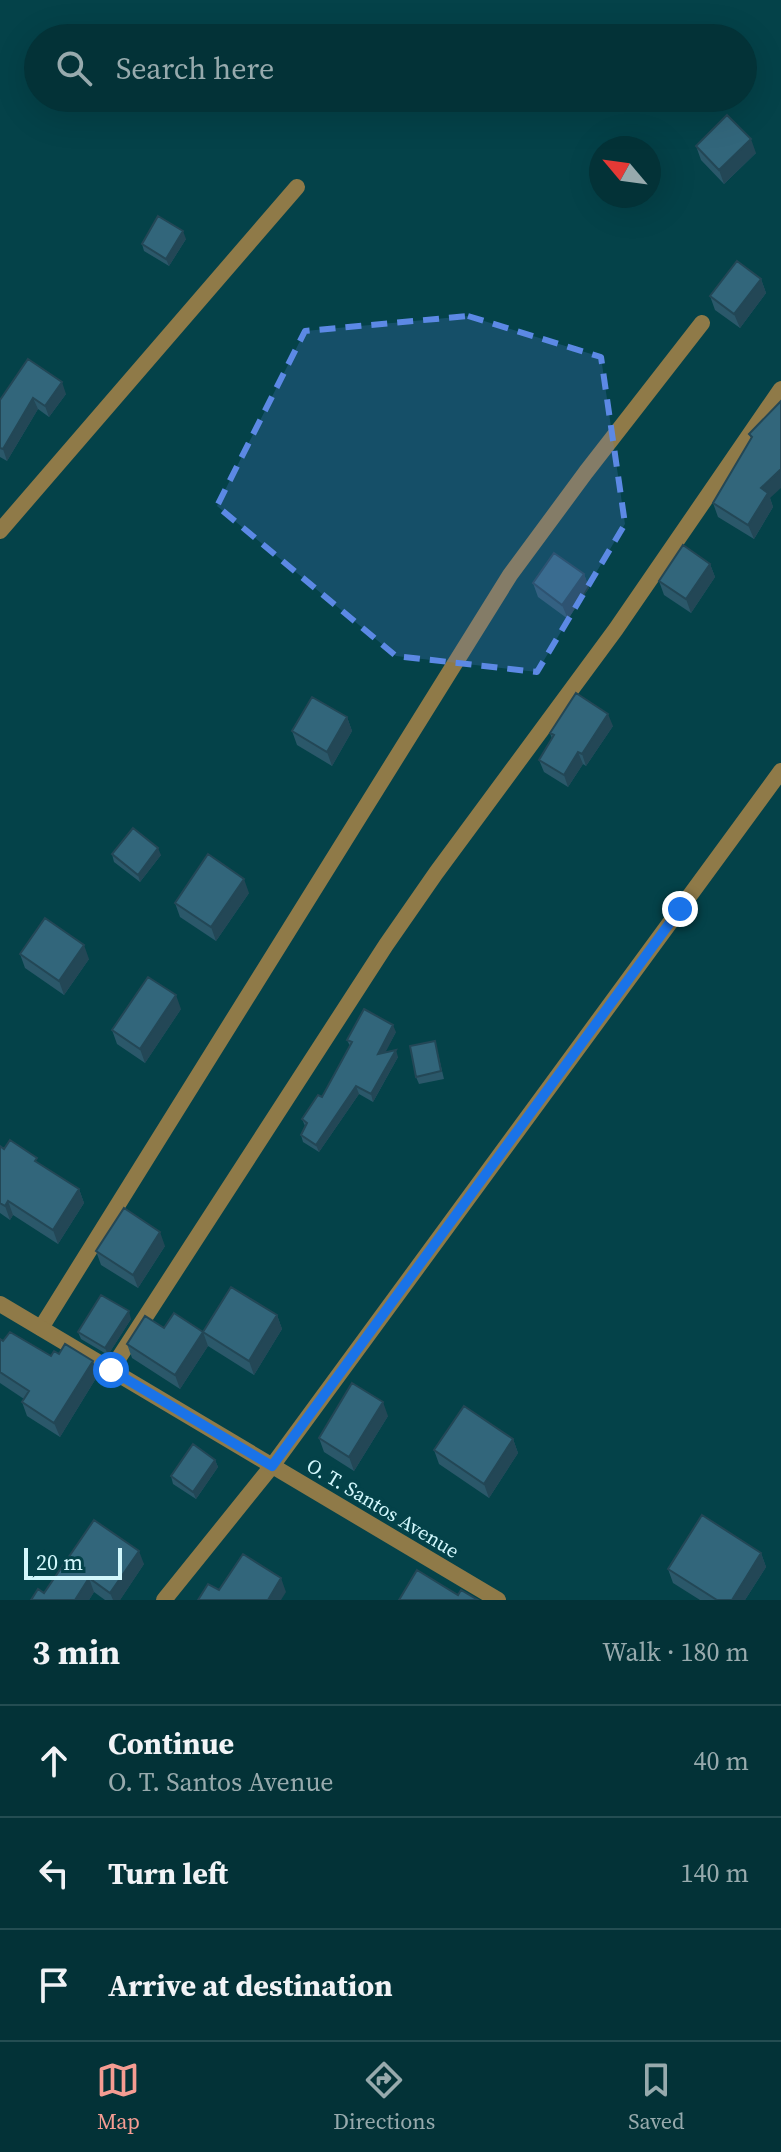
<!DOCTYPE html>
<html lang="en">
<head>
<meta charset="utf-8">
<style>
	:root { --surface:#033237; --page:#0d3a3f; --text:#f1f3f6; --muted:#97aaad; --line:#244d52; --accent:#f59c92 }
	body { margin:0; font-family:"Source Serif 4",serif; background:var(--page); color:var(--text) }
	.compass { position:absolute; left:589px; top:136px; width:72px; height:72px; border-radius:50%; background:var(--surface); box-shadow:0 8px 32px #0002; rotate:299deg }
	.scale { position:absolute; left:24px; bottom:20px; width:98px; box-sizing:border-box; padding-left:8px; border:4px solid #d2f7fc; border-top:0; font-size:22px; line-height:28px; white-space:nowrap; color:#d2f7fc; -webkit-text-stroke:6px #044249; paint-order:stroke }
	.stop { position:absolute; width:24px; height:24px; margin:-18px; border:6px solid #1a73e8; border-radius:50%; background:#fff }
	.stop.end { background:#1a73e8; border-color:#fff; box-shadow:0 2px 8px #0008 }
	.list { margin:0; padding:0; list-style:none }
	h2 { display:flex; justify-content:space-between; align-items:center; height:104px; margin:0; padding:0 32px; font-size:34px }
	h2 small { font-size:26px; font-weight:400; color:var(--muted) }
	.list li { display:grid; grid-template-columns:52px 1fr auto; gap:24px; align-items:center; box-sizing:border-box; height:112px; padding:0 32px; border-top:2px solid var(--line) }
	.list b { display:block; font-size:30px; white-space:nowrap }
	.list p { margin:0; font-size:26px; white-space:nowrap; color:var(--muted) }
	.list em { font-size:26px; font-style:normal; color:var(--muted) }
	.icon { flex:none; width:44px; height:44px; fill:none; stroke:currentColor; stroke-width:2; stroke-linecap:round; stroke-linejoin:round }
	.map { position:relative; flex:none; width:781px; height:1600px; overflow:hidden }
	.search { position:absolute; background:var(--surface); box-shadow:0 8px 32px #0002; left:24px; right:24px; top:24px; height:88px; display:flex; align-items:center; gap:20px; box-sizing:border-box; padding:0 28px; border-radius:44px; color:var(--muted); font-size:30px }
	.sheet { height:440px; background:var(--surface) }
	nav { display:flex; justify-content:space-around; align-items:center; box-sizing:border-box; height:112px; border-top:2px solid var(--line); background:var(--surface); font-size:22px; color:var(--muted) }
	nav a { display:grid; justify-items:center; gap:4px }
	nav .on { color:var(--accent) }
	.map>svg:first-child { display:block }
	.lines { fill:none; stroke-linecap:round; stroke-linejoin:round }
	.minor { stroke:#8f7a48; stroke-width:16 }
	.tertiary { stroke:#8f7a48; stroke-width:16 }
	.wall { fill:#2b586a }
	.shaded-wall { fill:#234756 }
	.building { fill:#32667b; stroke:#234756; stroke-width:2 }
	.route { stroke:#1a73e8; stroke-width:10 }
	.marked { fill:#5c89e5; fill-opacity:0.2; stroke:#5c89e5; stroke-width:6; stroke-dasharray:16 10; stroke-linejoin:round }
	.labels { text-anchor:middle; stroke-width:7; stroke-linejoin:round; paint-order:stroke }
	.street-label { font-size:20px; fill:#d2f7fc; stroke:#044249 }
</style>
</head>
<body>
<div class="map">
<svg width="781" height="1600" viewBox="0 0 781 1600">
	<rect width="100%" height="100%" fill="#044249"/>
	<g class="lines">
		<path class="minor" d="M0 531 297 187
			M41 1328 510 575 586 472 702 323
			M111 1370 386 945 436 873 616 629 781 389
			M164 1600 272 1466"/>
		<path class="tertiary" d="M0 1304 498 1600
			M272 1466 781 771"/>
	</g>
	<path class="wall" d="M696 146 756 153 724 184 701 160Z
		M186 239 169 266 144 251 142 244Z
		M761 279 766 293 740 328 715 310 710 296Z
		M66 394 49 417 38 409 7 461 0 457V400Z
		M781 401 770 498 773 507 754 539 718 517 713 503 751 438 749 434Z
		M710 564 715 577 691 613 664 595 659 581Z
		M584 574 589 588 568 619 538 597 533 583Z
		M347 717 352 731 332 766 297 745 292 731Z
		M613 726 586 766 583 764 568 787 544 772 539 760 552 739 550 733Z
		M112 854 161 855 140 882 114 862Z
		M249 893 216 941 180 917 175 903Z
		M20 954 89 959 64 995 25 968Z
		M181 1009 145 1063 117 1044 112 1030Z
		M396 1032 385 1052 398 1057 373 1102 359 1094 319 1152 303 1142 301 1135 305 1126 302 1119 322 1097 350 1046 347 1040Z
		M435 1041 444 1079 419 1084 416 1077Z
		M0 1146 40 1164 79 1189 84 1203 58 1244 13 1215 10 1220 0 1213Z
		M165 1246 138 1288 101 1265 96 1251Z
		M277 1315 282 1329 254 1375 208 1346 180 1389 132 1358 127 1344 164 1328 203 1332Z
		M131 1319 108 1355 81 1339 78 1332Z
		M0 1339 3 1341 51 1356 98 1375 60 1437 27 1416 22 1402 24 1399 0 1383Z
		M388 1416 354 1471 324 1452 319 1438Z
		M513 1439 518 1453 489 1498 439 1464 434 1450Z
		M215 1460 218 1467 196 1499 173 1484 171 1476Z
		M94 1520 144 1564 120 1600H105L94 1592 89 1600H31L44 1593Z
		M761 1553 766 1567 745 1600H700L673 1583 668 1569Z"/>
	<path class="shaded-wall" d="M751 139 756 153 724 184 719 170Z
		M183 231 186 239 169 266 166 259Z
		M761 279 766 293 740 328 734 314Z
		M62 382 66 394 49 417 45 406Z
		M33 398 38 409 7 461 3 449Z
		M781 469V488L770 498 773 507 754 539 748 525 761 488Z
		M710 564 715 577 691 613 686 599Z
		M584 574 589 588 568 619 562 605Z
		M608 714 613 726 586 766 582 754Z
		M347 717 352 731 332 766 327 752Z
		M578 752 583 764 568 787 564 775Z
		M158 848 161 855 140 882 138 875Z
		M244 879 249 893 216 941 211 927Z
		M84 945 89 959 64 995 59 981Z
		M176 995 181 1009 145 1063 140 1049Z
		M393 1025 396 1032 381 1061 378 1054Z
		M396 1050 398 1057 373 1102 371 1094Z
		M356 1086 359 1094 319 1152 316 1145Z
		M79 1189 84 1203 58 1244 53 1230Z
		M8 1201 13 1215 10 1220 5 1206Z
		M160 1232 165 1246 138 1288 133 1275Z
		M129 1311 131 1319 108 1355 105 1348Z
		M277 1315 282 1329 254 1375 249 1361Z
		M203 1332 208 1346 180 1389 175 1375Z
		M93 1361 98 1375 60 1437 54 1423Z
		M383 1402 388 1416 354 1471 349 1457Z
		M513 1439 518 1453 489 1498 484 1484Z
		M215 1460 218 1467 196 1499 193 1492Z
		M139 1551 144 1564 120 1600H113L110 1593Z
		M761 1553 766 1567 745 1600H732Z
		M89 1578 94 1592 89 1600H75Z
		M281 1578 286 1592 281 1600H268Z"/>
	<path class="building" d="M727 115 751 139 719 170 696 146Z
		M158 216 183 231 166 259 142 244Z
		M737 261 761 279 734 314 710 296Z
		M28 359 62 382 45 406 33 398 3 449 0 448V400Z
		M781 401V469L761 488 768 493 748 525 713 503 752 437 749 434Z
		M683 545 710 564 686 599 659 581Z
		M554 553 584 574 562 605 533 583Z
		M576 693 608 714 582 754 578 752 564 775 539 760 554 735 550 733Z
		M312 697 347 717 327 752 292 731Z
		M133 828 158 848 138 875 112 854Z
		M208 854 244 879 211 927 175 903Z
		M45 918 84 945 59 981 20 954Z
		M148 977 176 995 140 1049 112 1030Z
		M364 1009 393 1025 378 1054 396 1050 371 1094 356 1086 316 1145 301 1135 307 1123 302 1119 318 1095 322 1097 352 1042 347 1040Z
		M435 1041 441 1071 416 1077 410 1046Z
		M10 1140 37 1158 35 1161 79 1189 53 1230 8 1201 5 1206 0 1203V1146L4 1149Z
		M124 1208 160 1232 133 1275 96 1251Z
		M231 1287 277 1315 249 1361 203 1332Z
		M101 1295 129 1311 105 1348 78 1332Z
		M174 1313 203 1332 175 1375 127 1344 145 1316 164 1328Z
		M10 1332 51 1356 54 1351 59 1354 65 1344 93 1361 54 1423 22 1402 29 1391 0 1372V1339L3 1341Z
		M352 1383 383 1402 349 1457 319 1438Z
		M464 1406 513 1439 484 1484 434 1450Z
		M193 1444 215 1460 193 1492 171 1476Z
		M702 1515 761 1553 732 1600H717L668 1569Z
		M94 1520 139 1551 110 1593 89 1578 75 1600H31L38 1589 44 1593Z
		M243 1554 281 1578 268 1600H198L208 1584 219 1590Z
		M417 1570 458 1595 461 1590 478 1600H399Z"/>
	<g class="lines">
		<path class="route" d="M111 1370 272 1466 680 909"/>
	</g>
	<path class="marked" d="M468 316 601 357 625 524 537 672 396 656 217 506 305 331Z"/>
	<g class="labels">
		<g class="street-label">
			<text transform="translate(383 1508) rotate(31)" y="7">O. T. Santos Avenue</text>
		</g>
	</g>
</svg>
<svg class="compass" viewBox="-18 -18 36 36"><path d="M0-13l5 13h-10z" fill="#e53935"/><path d="M0 13l5-13h-10z" fill="#97aaad"/></svg>
<div class="scale">20 m</div>
<div class="stop" style="left:111px;top:1370px"></div>
<div class="stop end" style="left:680px;top:909px"></div>
<div class="search"><svg class="icon" aria-label="search" viewBox="0 0 24 24"><circle cx="10" cy="10" r="6"/><path d="M15 15l6 6"/></svg>Search here</div>
</div>
<section class="sheet">
<h2>3 min<small>Walk · 180 m</small></h2>
<ul class="list">
<li><svg class="icon" aria-label="ahead" viewBox="0 0 24 24"><path d="M12 20V5M6 11l6-6 6 6"/></svg><div><b>Continue</b><p>O. T. Santos Avenue</p></div><em>40 m</em></li>
<li><svg class="icon" aria-label="left" viewBox="0 0 24 24"><path d="M17 20v-9H6M10 6l-5 5 5 5"/></svg><div><b>Turn left</b></div><em>140 m</em></li>
<li><svg class="icon" aria-label="arrive" viewBox="0 0 24 24"><path d="M6 21V4h12l-3 4 3 4H6"/></svg><div><b>Arrive at destination</b></div></li>
</ul>
</section>
<nav>
<a class="on"><svg class="icon" aria-label="map" viewBox="0 0 24 24"><path d="M3 6l6-2 6 2 6-2v14l-6 2-6-2-6 2zM9 4v14M15 6v14"/></svg>Map</a>
<a><svg class="icon" aria-label="directions" viewBox="0 0 24 24"><path d="M12 3l9 9-9 9-9-9zM9 14v-3h6M13 9l2 2-2 2"/></svg>Directions</a>
<a><svg class="icon" aria-label="saved" viewBox="0 0 24 24"><path d="M7 4h10v16l-5-4-5 4z"/></svg>Saved</a>
</nav>
</body>
</html>
